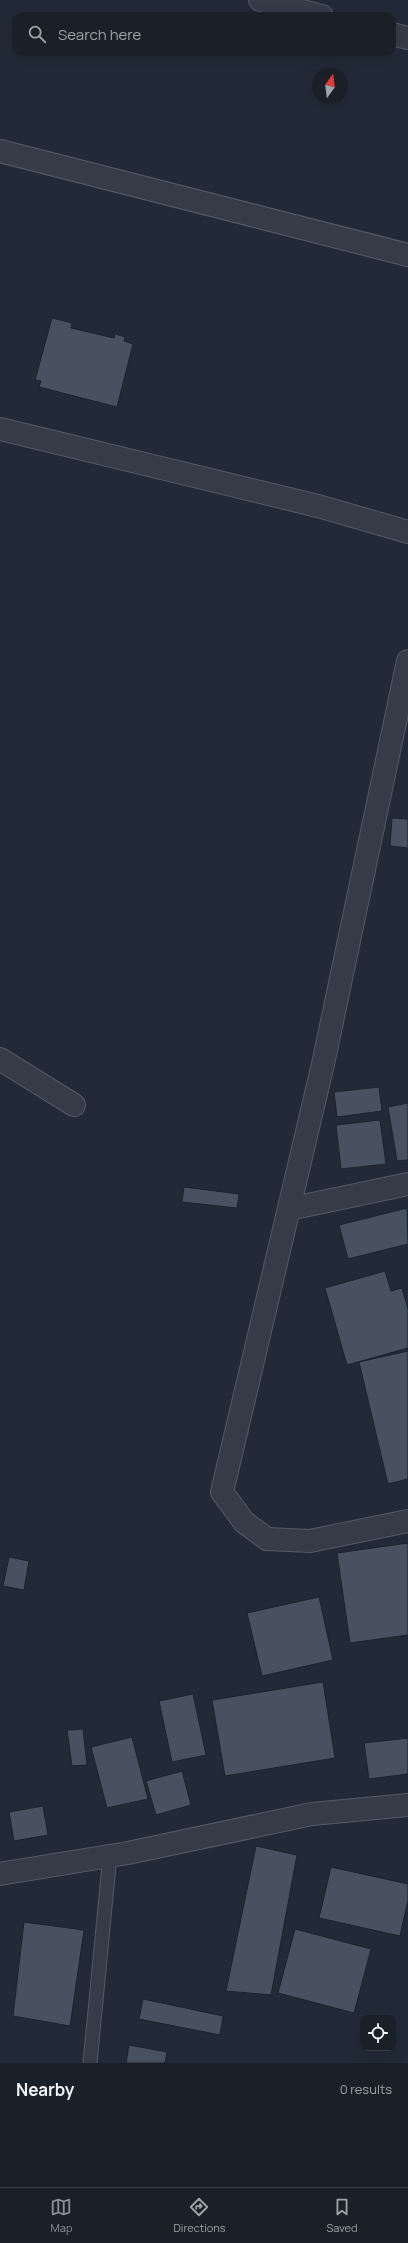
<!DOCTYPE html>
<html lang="en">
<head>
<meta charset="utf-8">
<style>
	:root { --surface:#192028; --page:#222830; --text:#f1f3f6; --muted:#9fa3a8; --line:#373e45; --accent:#8c9099 }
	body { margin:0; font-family:Manrope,sans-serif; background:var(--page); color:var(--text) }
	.controls { position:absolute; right:12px; bottom:12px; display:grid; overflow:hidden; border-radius:8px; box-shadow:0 4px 16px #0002 }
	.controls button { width:36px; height:36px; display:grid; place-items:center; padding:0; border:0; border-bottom:1px solid var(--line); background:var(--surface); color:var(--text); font:20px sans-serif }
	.compass { position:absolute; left:312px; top:68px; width:36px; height:36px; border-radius:50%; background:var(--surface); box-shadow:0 4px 16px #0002; rotate:14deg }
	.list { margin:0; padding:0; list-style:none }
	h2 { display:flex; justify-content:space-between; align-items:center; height:52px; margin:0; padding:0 16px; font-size:17px }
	h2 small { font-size:13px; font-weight:400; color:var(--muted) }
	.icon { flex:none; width:22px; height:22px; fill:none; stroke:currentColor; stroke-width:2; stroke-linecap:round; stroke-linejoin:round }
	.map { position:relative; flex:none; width:408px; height:2063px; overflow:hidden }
	.search { position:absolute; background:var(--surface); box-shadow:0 4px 16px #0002; left:12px; right:12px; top:12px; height:44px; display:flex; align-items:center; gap:10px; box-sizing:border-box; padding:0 14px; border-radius:12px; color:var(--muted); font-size:15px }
	.sheet { height:124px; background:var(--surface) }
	nav { display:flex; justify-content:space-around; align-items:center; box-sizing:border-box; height:56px; border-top:1px solid var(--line); background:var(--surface); font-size:11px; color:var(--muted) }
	nav a { display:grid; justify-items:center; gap:2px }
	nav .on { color:var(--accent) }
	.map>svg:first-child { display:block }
	.building { fill:#485160; stroke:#1c232d }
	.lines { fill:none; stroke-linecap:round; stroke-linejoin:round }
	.service-casing { stroke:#525a65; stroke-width:15 }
	.minor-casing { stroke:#525a65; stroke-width:24 }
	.service { stroke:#353c47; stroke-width:13 }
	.minor { stroke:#353c47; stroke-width:22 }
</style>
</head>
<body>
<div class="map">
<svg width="408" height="2063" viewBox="0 0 408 2063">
	<rect width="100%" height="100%" fill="#212a36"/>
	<path class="building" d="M52 318 72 323 71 328 114 338 115 334 125 337 124 341 133 344 117 407 39 387 41 381 35 380Z
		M392 818 408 819V848L390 846Z
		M379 1087 382 1111 337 1117 334 1092Z
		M408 1103V1160L397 1161 388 1107Z
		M380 1120 386 1164 341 1169 336 1125Z
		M184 1187 239 1194 237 1208 182 1202Z
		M407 1208 408 1244 348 1259 339 1225Z
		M385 1271 391 1291 402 1288 408 1309V1348L347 1365 325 1288Z
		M408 1351V1479L388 1484 359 1362Z
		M408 1543V1635L350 1643 337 1553Z
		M9 1557 29 1561 24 1590 3 1586Z
		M319 1597 333 1660 262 1676 247 1613Z
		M323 1682 335 1758 225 1776 212 1700Z
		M193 1694 206 1755 172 1762 159 1701Z
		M83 1729 87 1765 72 1766 67 1730Z
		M132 1737 148 1799 107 1808 91 1747Z
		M408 1738V1774L369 1779 364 1743Z
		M182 1771 191 1805 156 1815 146 1781Z
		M43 1806 48 1835 14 1841 9 1812Z
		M256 1846 297 1855 271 1995 226 1991Z
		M331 1867 408 1884V1900L400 1936 319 1918Z
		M24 1922 84 1930 70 2026 13 2016Z
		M295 1929 371 1949 354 2013 278 1993Z
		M143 1999 223 2016 220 2035 139 2019Z
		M129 2045 167 2052 165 2063H126Z"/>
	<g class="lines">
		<defs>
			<path id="service" d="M90 2063 110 1855"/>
			<path id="minor" d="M260 0 322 16
				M392 34 408 38
				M0 151 408 255
				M0 429 318 506 408 532
				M408 661 323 1064 222 1492 244 1522 267 1539 310 1541 408 1521
				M0 1059 74 1105
				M289 1209 408 1184
				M0 1874 128 1853 312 1814 408 1805"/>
		</defs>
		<use href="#service" class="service-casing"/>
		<use href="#minor" class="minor-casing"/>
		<use href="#service" class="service"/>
		<use href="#minor" class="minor"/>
	</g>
</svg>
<div class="controls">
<button><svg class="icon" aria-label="locate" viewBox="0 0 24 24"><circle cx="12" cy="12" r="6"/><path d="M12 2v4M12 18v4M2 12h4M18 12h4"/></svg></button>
</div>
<svg class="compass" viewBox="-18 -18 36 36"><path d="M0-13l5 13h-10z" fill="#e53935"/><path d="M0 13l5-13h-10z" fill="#9fa3a8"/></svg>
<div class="search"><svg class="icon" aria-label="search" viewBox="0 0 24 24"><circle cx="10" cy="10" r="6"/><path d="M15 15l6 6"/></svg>Search here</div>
</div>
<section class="sheet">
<h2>Nearby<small>0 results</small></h2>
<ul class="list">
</ul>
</section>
<nav>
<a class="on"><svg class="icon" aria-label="map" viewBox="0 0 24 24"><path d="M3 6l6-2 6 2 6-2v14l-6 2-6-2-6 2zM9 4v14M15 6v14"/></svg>Map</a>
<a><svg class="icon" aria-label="directions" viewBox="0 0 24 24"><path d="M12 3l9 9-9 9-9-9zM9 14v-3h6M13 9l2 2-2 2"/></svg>Directions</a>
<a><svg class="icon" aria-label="saved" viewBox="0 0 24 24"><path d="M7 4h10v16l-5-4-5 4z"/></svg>Saved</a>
</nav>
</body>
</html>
